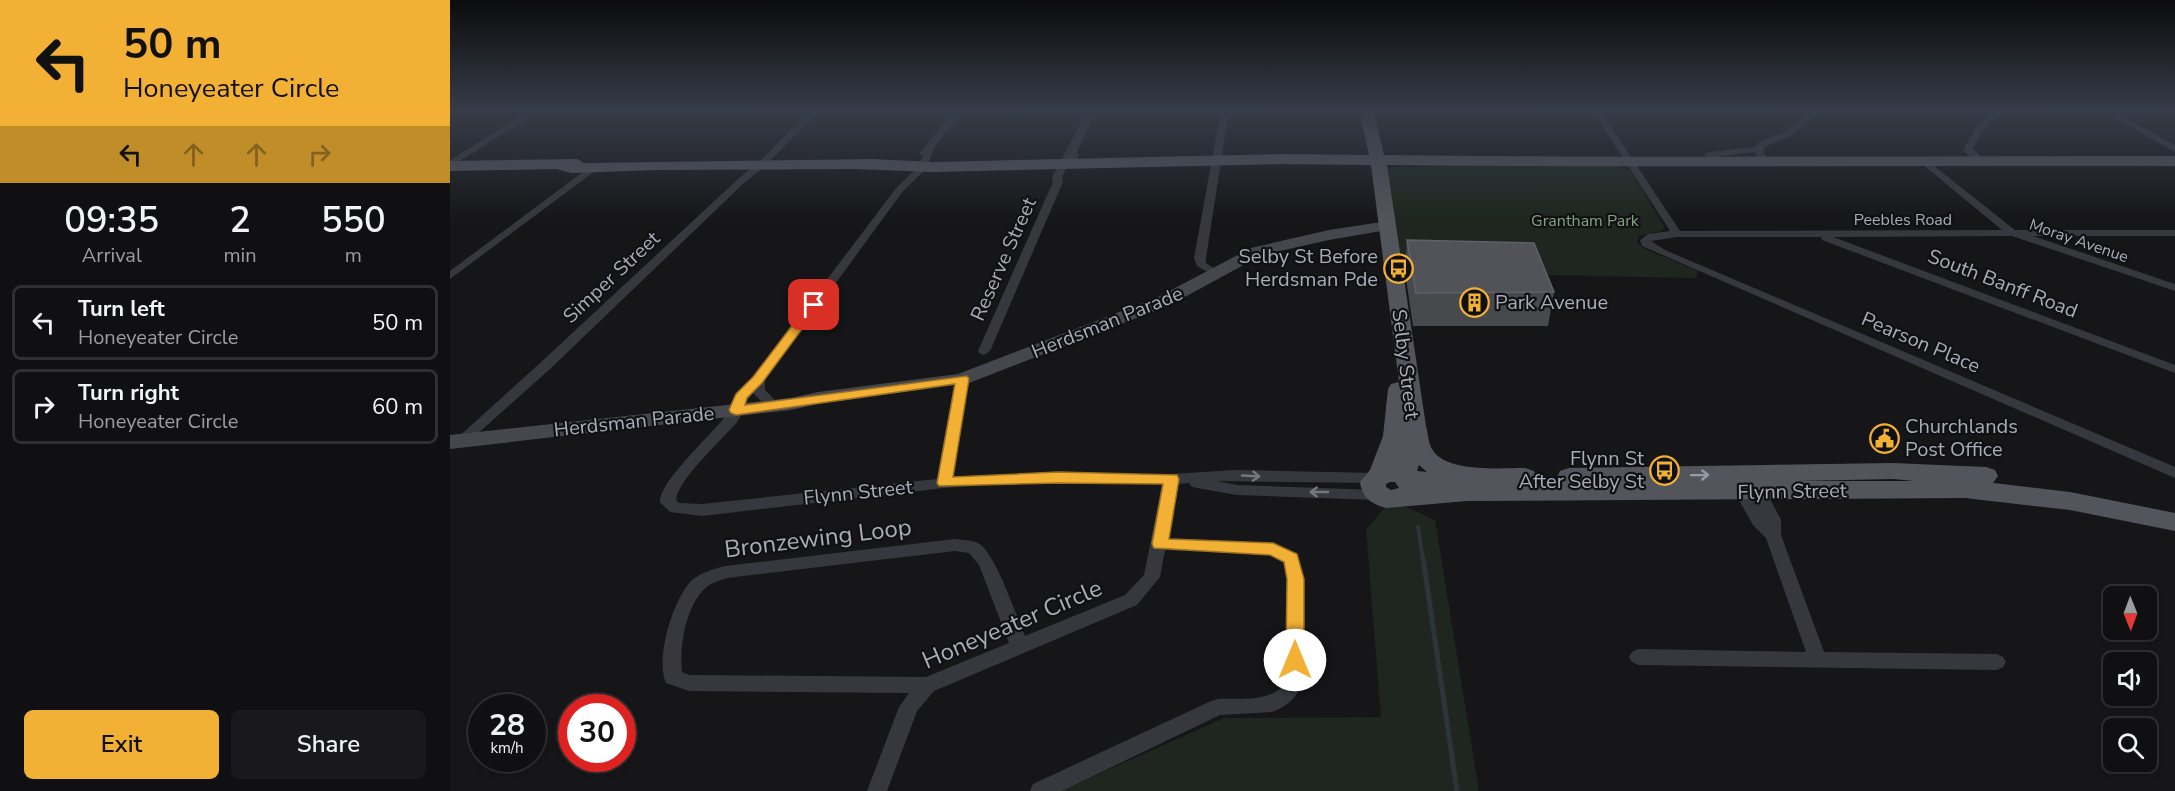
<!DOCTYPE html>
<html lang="en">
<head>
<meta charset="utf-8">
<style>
  :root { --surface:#101012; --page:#19191b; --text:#f1f3f6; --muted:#9c9d9f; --line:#303032; --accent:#f2b134 }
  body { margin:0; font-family:"Nunito Sans",sans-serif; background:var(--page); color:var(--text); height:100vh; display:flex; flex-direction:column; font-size:22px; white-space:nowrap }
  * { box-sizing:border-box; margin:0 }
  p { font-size:20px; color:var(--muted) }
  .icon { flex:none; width:33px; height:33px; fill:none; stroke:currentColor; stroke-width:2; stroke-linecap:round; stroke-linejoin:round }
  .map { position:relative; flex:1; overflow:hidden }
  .panel { display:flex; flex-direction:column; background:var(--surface); width:450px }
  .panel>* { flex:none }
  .guide { background:#f2b134; color:#111; overflow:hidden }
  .needle { width:39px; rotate:179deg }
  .fabs { position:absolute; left:1653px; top:586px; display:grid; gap:12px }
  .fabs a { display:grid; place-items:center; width:54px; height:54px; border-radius:9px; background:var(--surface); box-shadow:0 3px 9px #0003,0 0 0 2px var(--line); font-size:30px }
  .speed { position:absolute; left:18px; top:694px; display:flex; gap:12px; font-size:30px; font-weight:700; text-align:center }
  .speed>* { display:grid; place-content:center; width:78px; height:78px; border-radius:50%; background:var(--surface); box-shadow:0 3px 9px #0003,0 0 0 2px var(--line); line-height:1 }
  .speed small { font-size:15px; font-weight:400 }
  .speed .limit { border:9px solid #d22; background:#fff; color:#111 }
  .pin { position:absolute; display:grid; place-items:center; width:51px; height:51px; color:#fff; margin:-26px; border-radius:12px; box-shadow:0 3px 9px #0006 }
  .me { position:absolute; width:66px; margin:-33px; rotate:0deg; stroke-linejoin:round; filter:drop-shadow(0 0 4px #0008) }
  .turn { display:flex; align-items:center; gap:21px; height:126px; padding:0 24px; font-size:27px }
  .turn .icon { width:78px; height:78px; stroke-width:2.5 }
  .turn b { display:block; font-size:42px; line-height:51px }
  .lanes { display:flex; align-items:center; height:57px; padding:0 24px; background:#0003; justify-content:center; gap:30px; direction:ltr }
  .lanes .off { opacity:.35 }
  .eta { display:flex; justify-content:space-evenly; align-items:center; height:102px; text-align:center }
  .eta b { font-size:36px; font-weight:600; line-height:42px }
  .button { display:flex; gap:12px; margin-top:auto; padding:12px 24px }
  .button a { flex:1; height:69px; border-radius:9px; background:var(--accent); color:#111; font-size:24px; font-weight:600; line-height:69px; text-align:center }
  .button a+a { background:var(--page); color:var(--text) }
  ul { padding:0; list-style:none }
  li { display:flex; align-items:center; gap:18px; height:75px; margin:0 12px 9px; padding:0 12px; border:3px solid var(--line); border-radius:9px }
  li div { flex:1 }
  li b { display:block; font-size:22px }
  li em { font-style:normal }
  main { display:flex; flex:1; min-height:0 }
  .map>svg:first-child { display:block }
  .green { fill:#1e261f }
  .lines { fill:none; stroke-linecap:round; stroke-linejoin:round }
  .stream-far1 { stroke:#2c353c; stroke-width:4 }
  .stream { stroke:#2c353c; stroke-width:5 }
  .minor { fill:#37383d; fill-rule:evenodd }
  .secondary { fill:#45474d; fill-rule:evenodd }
  .primary { fill:#53555c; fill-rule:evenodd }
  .wall { fill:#47494d }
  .building { fill:#525359; stroke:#5f6168; stroke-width:1.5 }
  .oneway { stroke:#979ba6 }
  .oneway2 { stroke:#757881 }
  .route { fill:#f2b134; stroke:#9d7322; stroke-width:1.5 }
  .labels { text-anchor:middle; stroke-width:4.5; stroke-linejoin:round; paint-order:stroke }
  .far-street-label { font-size:16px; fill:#a8adb8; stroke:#111113 }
  .far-park-label { font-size:16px; fill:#7fa381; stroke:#111113 }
  .poi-label { font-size:20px; fill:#a8adb8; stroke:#111113; text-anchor:end }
  .street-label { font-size:20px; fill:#a8adb8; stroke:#111113 }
  .near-street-label { font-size:24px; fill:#a8adb8; stroke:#111113 }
</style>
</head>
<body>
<main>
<section class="panel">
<div class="guide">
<div class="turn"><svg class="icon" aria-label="left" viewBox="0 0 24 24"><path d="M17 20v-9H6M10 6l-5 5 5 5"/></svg><div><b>50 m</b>Honeyeater Circle</div></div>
<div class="lanes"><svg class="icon" aria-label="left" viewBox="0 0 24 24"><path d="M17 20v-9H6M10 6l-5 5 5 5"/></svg><svg class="icon off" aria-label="ahead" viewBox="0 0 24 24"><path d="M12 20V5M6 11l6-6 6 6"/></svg><svg class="icon off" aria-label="ahead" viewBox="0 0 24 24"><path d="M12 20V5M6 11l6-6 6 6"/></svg><svg class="icon off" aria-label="right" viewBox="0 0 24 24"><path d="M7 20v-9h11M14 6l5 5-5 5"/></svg></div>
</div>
<div class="eta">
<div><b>09:35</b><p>Arrival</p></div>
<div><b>2</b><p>min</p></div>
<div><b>550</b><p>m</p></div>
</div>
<ul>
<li><svg class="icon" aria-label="left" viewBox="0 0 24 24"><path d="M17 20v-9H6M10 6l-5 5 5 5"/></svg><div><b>Turn left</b><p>Honeyeater Circle</p></div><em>50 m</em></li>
<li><svg class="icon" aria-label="right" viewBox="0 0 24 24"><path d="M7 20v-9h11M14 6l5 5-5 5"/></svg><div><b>Turn right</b><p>Honeyeater Circle</p></div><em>60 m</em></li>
</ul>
<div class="button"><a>Exit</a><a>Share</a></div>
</section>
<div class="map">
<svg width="1725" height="791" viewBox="0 0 1725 791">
  <rect width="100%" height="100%" fill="#161618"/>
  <g class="green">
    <path d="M 1164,165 L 1180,170 L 1215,228 L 1211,231 L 1189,236 L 1187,242 L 1193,248 L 1248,271 L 1246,278 L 948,272 L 938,170 L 941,167 Z"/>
    <path d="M 941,500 L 985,520 L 1029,791 L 610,791 L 774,718 L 931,717 L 916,530 Z"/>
  </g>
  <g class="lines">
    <path class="stream-far1" d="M 968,527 L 973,560"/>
    <path class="stream" d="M 973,558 L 1007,791"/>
    <g class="minor">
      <path d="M 81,110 L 91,110 L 0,167 L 0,160 Z"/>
      <path d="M 222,110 L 231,110 L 223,116 L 219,113 Z"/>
      <path d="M 361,110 L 370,110 L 314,167 L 294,183 L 99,370 L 17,443 L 7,443 L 5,440 L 89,364 L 288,179 L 308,163 Z"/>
      <path d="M 505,110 L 513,110 L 484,148 L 476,169 L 453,191 L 315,380 L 315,390 L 325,400 L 323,403 L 313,403 L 303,393 C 294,401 294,413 287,422 C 273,439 228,479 226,500 L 229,503 L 252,504 L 487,479 L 505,379 L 512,375 L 519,379 L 502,477 L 551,474 L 721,474 L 785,470 L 926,473 L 931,474 L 933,478 L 931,482 L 926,483 L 767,481 L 787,485 L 927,490 L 932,491 L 935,495 L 932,499 L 927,500 L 787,495 L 747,488 L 742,487 L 739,483 L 728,484 L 718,538 L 823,543 L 847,554 L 854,579 L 854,680 C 848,696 839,706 822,712 L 770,715 L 612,791 L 580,791 L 583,784 L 761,701 L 768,699 C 788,698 827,703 836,680 L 838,579 L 834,562 L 821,555 L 715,550 L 710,577 L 687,605 L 484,691 L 467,711 L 437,791 L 417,791 L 449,707 L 459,693 L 239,691 L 216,683 C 205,658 223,600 241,581 C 250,573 263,569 275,566 L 505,539 C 512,540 522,540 528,543 C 546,553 566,616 575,636 L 675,595 L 694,575 L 712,484 L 551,484 L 494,488 L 252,516 L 220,512 L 210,502 C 210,481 260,436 274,418 C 279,413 280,404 284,397 C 288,390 297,383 303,377 L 447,187 L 469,166 L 473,156 L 469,154 ZM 505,551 L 519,553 L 529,565 L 559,643 L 476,677 L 239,675 L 232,672 C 229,646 236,602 259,585 C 264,582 271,580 277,578 Z"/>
      <path d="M 638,110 L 646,110 L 627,152 L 629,155 L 627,160 L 619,162 L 612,177 L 613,182 L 540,351 L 534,355 L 530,354 L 528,351 L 603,182 L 602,177 Z"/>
      <path d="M 771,110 L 779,110 L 756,258 L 756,263 L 772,274 L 766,277 L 747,266 L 744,258 Z"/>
      <path d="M 1142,110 L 1150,110 L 1230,231 L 1552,230 L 1471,163 L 1471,159 L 1474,158 L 1565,230 L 1725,230 L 1725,236 L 1583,236 L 1725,284 L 1725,291 L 1562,236 L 1383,237 L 1725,365 L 1725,373 L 1372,240 L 1371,237 L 1227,237 L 1201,241 L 1215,250 L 1725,467 L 1725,478 L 1192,246 L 1190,240 L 1198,234 L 1220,231 Z"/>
      <path d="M 1361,110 L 1370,110 L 1342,135 L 1315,147 L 1313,152 L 1321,163 L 1319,165 L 1313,165 L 1304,152 L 1258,158 L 1253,155 L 1258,152 L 1306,147 L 1308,143 L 1336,131 Z"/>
      <path d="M 1545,110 L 1555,110 C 1540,122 1530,130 1523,149 L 1536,161 L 1528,163 L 1513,150 L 1528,124 Z"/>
      <path d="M 1651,110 L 1661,110 L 1725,145 L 1725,152 Z"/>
      <path d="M 141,166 L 149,168 L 0,279 L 0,271 Z"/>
      <path d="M 1287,478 L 1292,479 L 1309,508 L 1297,484 L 1300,480 L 1310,480 L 1331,520 L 1331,535 L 1374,652 L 1547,654 L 1553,657 L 1556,662 L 1553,667 L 1547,670 L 1188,665 L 1182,662 L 1179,657 L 1182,652 L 1188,649 L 1356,652 L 1316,538 L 1303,525 L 1279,483 L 1282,479 Z"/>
    </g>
    <path class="secondary" d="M 938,221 L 943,223 L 946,226 L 943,229 L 879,240 L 812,255 L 720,305 L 519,383 L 368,404 L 341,410 L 0,449 L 0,435 L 341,398 L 368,392 L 508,374 L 708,297 L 801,248 L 879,230 Z"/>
    <path class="primary" d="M 909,110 L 923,110 L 934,155 C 1198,158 1461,156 1725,156 L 1725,166 C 1462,165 1199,168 937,165 L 976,426 C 978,433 978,442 982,449 C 995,473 1051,468 1075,468 L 1084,471 L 1087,477 L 1084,483 L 1110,483 L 1107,477 L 1110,471 L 1119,468 L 1443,463 L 1536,467 L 1545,470 L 1548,476 L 1543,483 L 1620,492 L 1725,513 L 1725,531 L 1620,510 L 1515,498 L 1017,501 L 936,508 C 922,504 912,498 910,482 L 920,470 L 933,436 L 938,389 L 941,384 L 949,382 L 921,165 L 832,164 L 483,172 L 405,169 L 207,170 L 122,173 L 106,169 L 0,171 L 0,161 L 127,159 L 134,163 L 423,159 L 483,162 L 832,154 L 919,155 ZM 969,465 L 977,472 L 967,471 ZM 1443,479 L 1464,481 L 1347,481 ZM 940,482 L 945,482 L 949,488 L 941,490 L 936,487 L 936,484 Z"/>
  </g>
  <path class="wall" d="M 957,240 L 1104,292 L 1098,326 L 963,326 L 955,272 Z"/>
  <path class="building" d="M 957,240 L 1084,243 L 1104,292 L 966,293 Z"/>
  <defs><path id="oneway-shaft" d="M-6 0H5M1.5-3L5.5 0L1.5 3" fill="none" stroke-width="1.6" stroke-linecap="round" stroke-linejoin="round" transform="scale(1.5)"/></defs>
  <use class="oneway" href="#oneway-shaft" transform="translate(1250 475) rotate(-1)"/>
  <g class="oneway2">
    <use href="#oneway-shaft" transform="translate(801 476) rotate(3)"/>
    <use href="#oneway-shaft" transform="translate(869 492) rotate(-180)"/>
  </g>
  <linearGradient id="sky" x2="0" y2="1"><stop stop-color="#0c0c0d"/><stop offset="0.5" stop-color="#363c48"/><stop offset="1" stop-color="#363c48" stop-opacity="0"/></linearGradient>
  <rect width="1725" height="221" fill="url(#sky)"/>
  <path class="route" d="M 364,301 L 370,305 L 312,383 L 297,398 L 295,405 L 517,376 L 519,379 L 503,477 L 608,472 L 727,475 L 729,479 L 719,539 L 823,543 L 847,554 L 854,579 L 854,660 L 852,665 L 845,668 L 839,665 L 836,660 L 837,579 L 834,562 L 820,555 L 704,548 L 702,544 L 713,484 L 608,483 L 489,486 L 487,483 L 505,384 L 286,415 L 281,413 L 279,410 L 286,394 L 303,377 L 360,302 Z"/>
  <defs>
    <symbol id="bus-ring" viewBox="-11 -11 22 22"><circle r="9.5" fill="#111113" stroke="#f2b134" stroke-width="1.5"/><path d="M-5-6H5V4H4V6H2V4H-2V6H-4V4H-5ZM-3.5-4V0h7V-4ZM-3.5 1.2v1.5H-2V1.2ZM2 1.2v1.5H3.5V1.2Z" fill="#f2b134"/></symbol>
    <symbol id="building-ring" viewBox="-11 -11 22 22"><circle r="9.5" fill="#111113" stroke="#f2b134" stroke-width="1.5"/><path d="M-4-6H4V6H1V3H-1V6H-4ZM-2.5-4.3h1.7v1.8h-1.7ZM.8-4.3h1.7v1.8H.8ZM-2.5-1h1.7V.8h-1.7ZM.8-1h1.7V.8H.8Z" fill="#f2b134"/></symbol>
    <symbol id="civic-ring" viewBox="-11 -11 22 22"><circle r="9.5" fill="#111113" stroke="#f2b134" stroke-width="1.5"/><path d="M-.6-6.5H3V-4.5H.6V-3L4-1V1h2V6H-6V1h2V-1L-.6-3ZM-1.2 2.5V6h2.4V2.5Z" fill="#f2b134"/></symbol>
  </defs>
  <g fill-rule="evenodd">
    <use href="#bus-ring" x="932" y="252" width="33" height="33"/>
    <use href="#building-ring" x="1008" y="286" width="33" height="33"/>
    <use href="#civic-ring" x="1418" y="422" width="33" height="33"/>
    <use href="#bus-ring" x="1198" y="454" width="33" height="33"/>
  </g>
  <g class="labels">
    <g class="far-street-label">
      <text x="1453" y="225">Peebles Road</text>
      <text transform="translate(1629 240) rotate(19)" y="6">Moray Avenue</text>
    </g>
    <g class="far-park-label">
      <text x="1135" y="226">Grantham Park</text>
    </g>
    <g class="poi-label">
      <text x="928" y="263">Selby St Before<tspan x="928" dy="23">Herdsman Pde</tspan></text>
      <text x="1045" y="309" text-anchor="start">Park Avenue</text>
      <text x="1455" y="433" text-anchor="start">Churchlands<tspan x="1455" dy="23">Post Office</tspan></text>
      <text x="1194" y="465">Flynn St<tspan x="1194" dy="23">After Selby St</tspan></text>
    </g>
    <g class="street-label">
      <text transform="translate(553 259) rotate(-66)" y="7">Reserve Street</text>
      <text transform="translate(161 277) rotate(-43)" y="7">Simper Street</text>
      <text transform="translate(1553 283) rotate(21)" y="7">South Banff Road</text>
      <text transform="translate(657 322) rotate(-22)" y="7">Herdsman Parade</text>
      <text transform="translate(1471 342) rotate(23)" y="7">Pearson Place</text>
      <text transform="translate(956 364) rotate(83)" y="7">Selby Street</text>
      <text transform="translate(184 421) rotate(-6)" y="7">Herdsman Parade</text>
      <text transform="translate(1342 491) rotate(-1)" y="7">Flynn Street</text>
      <text transform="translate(408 492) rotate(-6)" y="7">Flynn Street</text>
    </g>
    <g class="near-street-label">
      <text transform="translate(368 538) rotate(-7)" y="8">Bronzewing Loop</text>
      <text transform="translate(562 624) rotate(-23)" y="8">Honeyeater Circle</text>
    </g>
  </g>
</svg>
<div class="fabs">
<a><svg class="needle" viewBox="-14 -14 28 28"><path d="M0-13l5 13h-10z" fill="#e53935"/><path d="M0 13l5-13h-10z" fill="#9c9d9f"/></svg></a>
<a><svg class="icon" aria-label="sound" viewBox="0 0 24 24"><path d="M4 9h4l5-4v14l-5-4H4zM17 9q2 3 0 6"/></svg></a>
<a><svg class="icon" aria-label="search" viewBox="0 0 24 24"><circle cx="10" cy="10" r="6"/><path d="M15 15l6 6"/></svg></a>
</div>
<div class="speed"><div>28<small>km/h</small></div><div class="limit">30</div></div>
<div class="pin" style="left:364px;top:305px;background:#d93025"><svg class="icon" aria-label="arrive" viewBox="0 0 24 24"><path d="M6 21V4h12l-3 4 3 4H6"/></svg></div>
<svg class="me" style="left:845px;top:660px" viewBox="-20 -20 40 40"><circle r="19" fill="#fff"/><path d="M0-13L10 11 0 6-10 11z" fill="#f2b134"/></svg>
</div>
</main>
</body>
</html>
